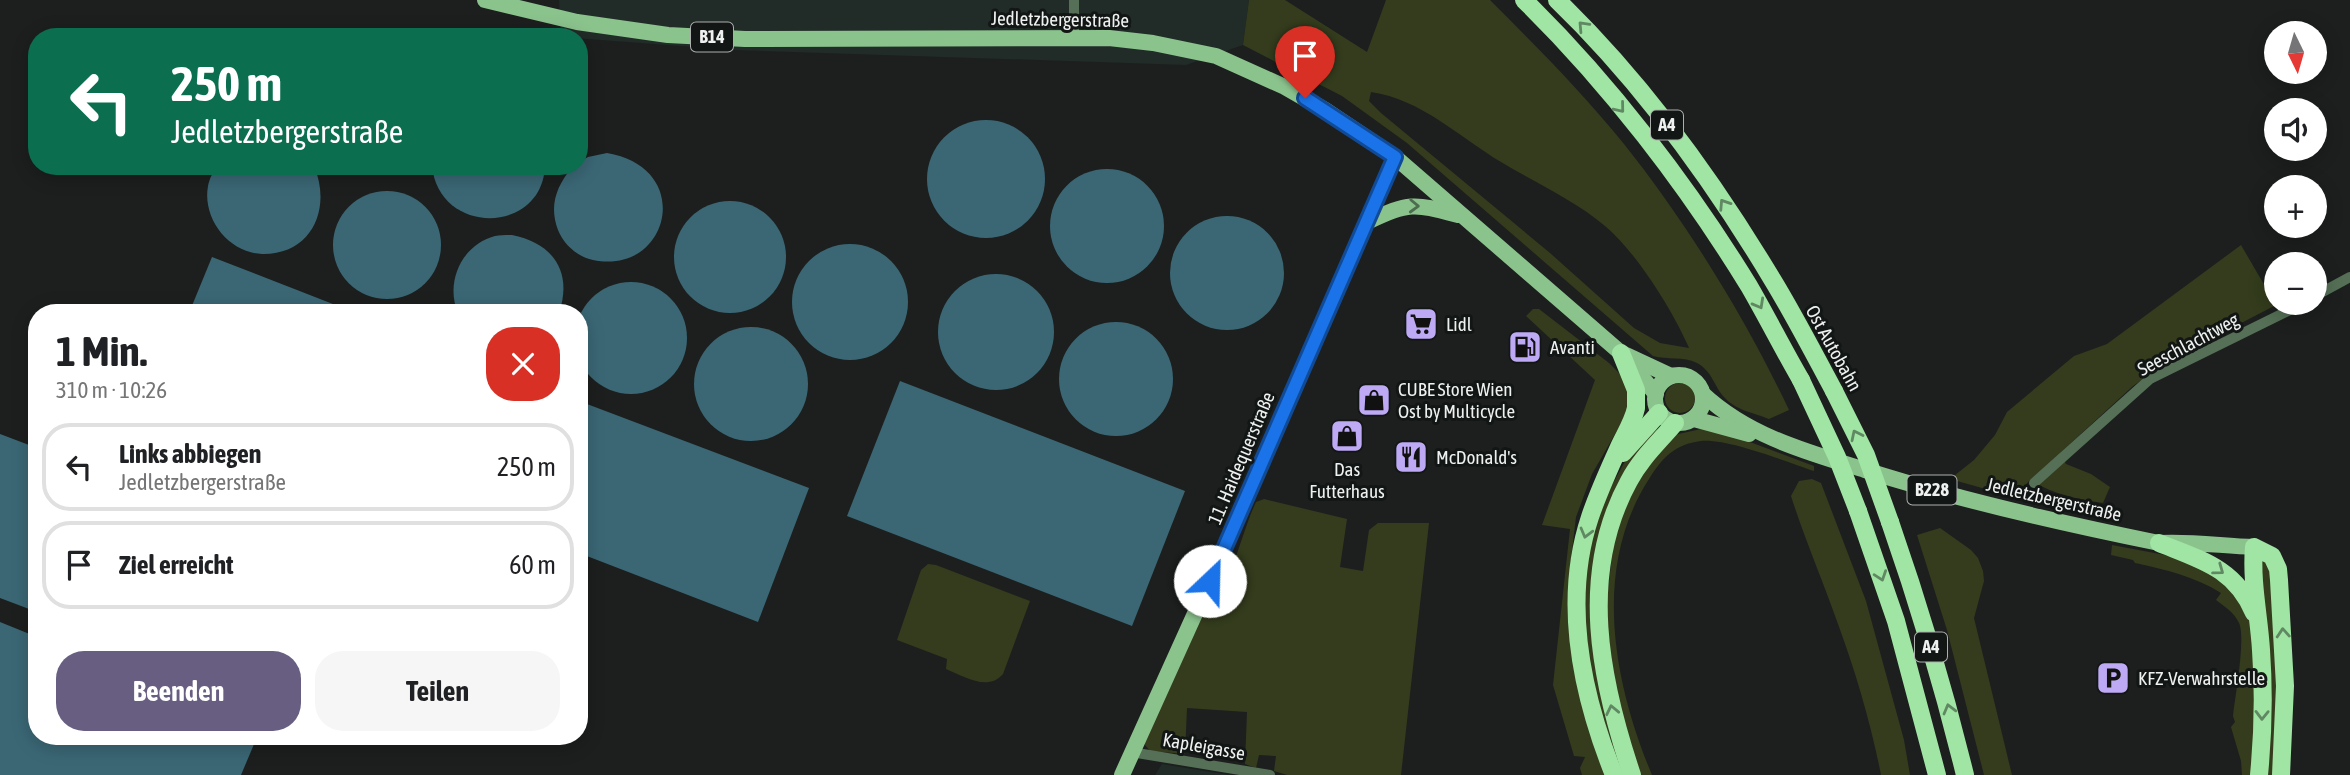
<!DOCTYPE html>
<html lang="de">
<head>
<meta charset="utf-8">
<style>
  :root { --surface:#fff; --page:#f6f6f6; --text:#202124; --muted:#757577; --line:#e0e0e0; --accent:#675e82 }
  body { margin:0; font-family:"Asap Condensed",sans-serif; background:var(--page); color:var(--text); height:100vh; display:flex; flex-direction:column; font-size:26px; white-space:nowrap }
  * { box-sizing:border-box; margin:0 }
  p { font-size:23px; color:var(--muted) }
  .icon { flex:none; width:38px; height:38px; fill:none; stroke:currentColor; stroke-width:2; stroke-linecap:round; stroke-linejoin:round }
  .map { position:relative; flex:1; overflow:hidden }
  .side { position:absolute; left:28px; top:304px; width:560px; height:441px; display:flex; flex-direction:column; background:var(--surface); border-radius:28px; box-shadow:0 4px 18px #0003 }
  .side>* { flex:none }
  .top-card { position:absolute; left:28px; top:28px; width:560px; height:147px; border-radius:28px; box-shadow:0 4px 18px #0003; background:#0b6e4f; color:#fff; overflow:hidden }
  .needle { width:46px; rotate:175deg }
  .tools { position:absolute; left:2264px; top:21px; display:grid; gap:14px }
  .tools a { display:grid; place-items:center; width:63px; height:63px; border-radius:50%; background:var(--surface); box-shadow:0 4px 18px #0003; font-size:35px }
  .pin { position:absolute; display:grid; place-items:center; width:60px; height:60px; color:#fff; margin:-72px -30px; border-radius:50% 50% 50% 0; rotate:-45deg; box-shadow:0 0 7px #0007 }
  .pin .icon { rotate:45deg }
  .me { position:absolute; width:77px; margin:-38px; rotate:24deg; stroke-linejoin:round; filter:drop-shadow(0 0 5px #0008) }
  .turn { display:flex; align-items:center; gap:24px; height:147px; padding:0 28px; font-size:32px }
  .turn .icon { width:91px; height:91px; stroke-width:2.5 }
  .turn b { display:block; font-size:49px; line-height:60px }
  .round { display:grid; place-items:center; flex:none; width:74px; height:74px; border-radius:28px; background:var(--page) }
  .summary { display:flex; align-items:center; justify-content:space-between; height:119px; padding:0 28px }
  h1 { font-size:42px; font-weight:700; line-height:52px }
  .button { display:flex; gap:14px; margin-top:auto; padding:14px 28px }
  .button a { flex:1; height:80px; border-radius:28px; background:var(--accent); color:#fff; font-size:28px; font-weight:700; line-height:80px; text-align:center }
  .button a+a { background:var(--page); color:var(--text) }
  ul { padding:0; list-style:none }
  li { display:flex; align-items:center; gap:21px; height:88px; margin:0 14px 10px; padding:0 14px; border:4px solid var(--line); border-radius:28px }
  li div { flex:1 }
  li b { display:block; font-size:26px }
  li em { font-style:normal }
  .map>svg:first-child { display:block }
  .built { fill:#212b28 }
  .green { fill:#343c1d; fill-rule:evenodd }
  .water { fill:#3b6775 }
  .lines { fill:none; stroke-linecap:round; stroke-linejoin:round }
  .street { stroke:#557056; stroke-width:10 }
  .primary { stroke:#8bc38d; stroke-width:16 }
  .highway { stroke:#a0e5a3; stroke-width:18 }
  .highway-bridge { stroke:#a0e5a3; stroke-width:18 }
  .oneway { stroke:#608863 }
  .oneway2 { stroke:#4e6c50 }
  .route-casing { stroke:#114b97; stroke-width:18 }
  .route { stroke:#1a73e8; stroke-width:12 }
  .labels { text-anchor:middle; stroke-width:6; stroke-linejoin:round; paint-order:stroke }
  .shield { fill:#121614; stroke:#acafae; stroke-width:2 }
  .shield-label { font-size:18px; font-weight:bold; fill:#eef1f0 }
  .street-label { font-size:19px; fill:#eef1f0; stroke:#121614 }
  .poi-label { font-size:19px; fill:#eef1f0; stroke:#121614; text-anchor:start }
</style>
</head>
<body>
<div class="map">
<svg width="2350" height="775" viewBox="0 0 2350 775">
  <rect width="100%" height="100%" fill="#1c1f1e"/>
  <g class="built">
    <path d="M 559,0 L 1249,0 L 1243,45 L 1186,65 L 734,50 L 561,37 Z"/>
    <path d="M 1162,764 L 1229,775 L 1155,775 Z"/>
  </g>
  <g class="green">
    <path d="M 1249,0 L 1285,0 L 1367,52 L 1386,0 L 1490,0 C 1536,46 1583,93 1624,144 C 1687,223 1746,319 1789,410 L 1769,419 C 1754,413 1735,410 1724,397 C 1714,386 1712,371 1697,363 C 1683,356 1668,360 1653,356 L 1407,143 L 1342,96 L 1243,45 ZM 1371,92 C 1421,99 1459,137 1501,162 C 1534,182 1576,201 1605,226 C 1637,253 1673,311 1689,348 L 1660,343 L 1634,328 L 1550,253 L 1381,113 L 1369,101 Z"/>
    <path d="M 2241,245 L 2276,305 L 2170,360 L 2133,386 L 2060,453 L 2066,464 L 2091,474 L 2110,487 L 2103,503 C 2077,499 2053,494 2030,480 L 2014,497 L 1950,479 L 1974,460 L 1995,435 L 2007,412 L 2074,356 L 2107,344 Z"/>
    <path d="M 1533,309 L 1539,309 L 1609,363 L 1626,380 L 1630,397 L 1626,415 L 1592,474 L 1576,517 L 1570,567 L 1569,607 L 1607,775 L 1582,775 L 1580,768 L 1585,757 L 1574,756 L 1553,685 L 1570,529 L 1542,525 L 1595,380 L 1526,316 Z"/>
    <circle cx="1680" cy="398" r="15"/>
    <path d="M 1654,427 L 1660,432 L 1612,502 L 1602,694 L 1626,775 L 1619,775 L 1587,666 L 1584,571 L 1600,507 L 1629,454 Z"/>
    <path d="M 1701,429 L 1715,429 L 1814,466 L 1814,471 C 1787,462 1727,438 1701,441 C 1675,444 1662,458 1649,479 C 1591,569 1614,684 1652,775 L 1639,775 L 1627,742 L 1604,624 L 1616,522 L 1639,471 L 1674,435 Z"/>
    <path d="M 1812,479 L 1821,483 L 1866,601 L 1904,740 L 1910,775 L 1881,775 C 1871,724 1856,673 1838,624 C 1823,581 1805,540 1791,496 L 1799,481 Z"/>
    <path d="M 1264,499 L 1347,519 L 1340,567 L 1363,571 L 1369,530 L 1378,523 L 1429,523 L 1401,775 L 1287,775 L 1274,771 L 1276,756 L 1259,755 L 1256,768 L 1245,764 L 1247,712 L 1187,708 L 1185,754 L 1150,751 L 1145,745 L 1144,739 L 1212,594 L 1225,572 L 1229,573 C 1240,550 1245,525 1256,502 Z"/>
    <path d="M 1940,528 L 1971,550 L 1978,558 L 1983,571 L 1984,581 L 1974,618 L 2012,775 L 1984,775 L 1947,630 L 1917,535 Z"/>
    <path d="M 2112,545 L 2181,558 L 2208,570 L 2231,587 L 2251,621 L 2255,648 L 2253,775 L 2242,775 L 2241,761 L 2231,727 L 2235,722 L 2233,716 C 2235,697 2246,637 2239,623 C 2234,612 2225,607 2216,600 L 2221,593 C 2194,576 2166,570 2135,563 L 2133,560 L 2111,555 Z"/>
    <path d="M 2265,560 L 2270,563 L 2278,678 L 2274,775 L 2263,775 L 2259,561 Z"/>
    <path d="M 928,564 L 936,565 L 1030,601 L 1003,674 C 988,692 963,676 946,669 L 947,659 L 897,640 L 921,570 Z"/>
  </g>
  <g class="water">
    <circle cx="986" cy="179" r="59"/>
    <path d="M 607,153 C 696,168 669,276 593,260 C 578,257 564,245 558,230 C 549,206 556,187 572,167 L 579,166 L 579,162 L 588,157 Z"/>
    <path d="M 216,166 L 314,166 C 332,208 312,255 262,254 C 229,253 202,219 208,186 C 209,180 213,172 216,166 Z"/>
    <path d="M 432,166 L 545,166 C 542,235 439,236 432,166 Z"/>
    <circle cx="1107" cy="226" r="57"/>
    <circle cx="387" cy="245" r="54"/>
    <circle cx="730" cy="257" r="56"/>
    <circle cx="1227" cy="273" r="57"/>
    <path d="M 512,235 C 553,243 573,272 559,313 L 458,313 C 445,283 461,245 495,236 C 500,235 506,235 512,235 Z"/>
    <circle cx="850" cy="302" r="58"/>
    <path d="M 212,257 L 356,313 L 189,313 Z"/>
    <circle cx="996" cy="332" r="58"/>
    <circle cx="631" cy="338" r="56"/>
    <circle cx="1116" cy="379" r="57"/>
    <circle cx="751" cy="384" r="57"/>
    <path d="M 900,381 L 1185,491 L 1132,626 L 847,516 Z"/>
    <path d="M 579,401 L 809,488 L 758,622 L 579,553 Z"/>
    <path d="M 0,434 L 37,448 L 37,612 L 0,598 Z"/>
    <path d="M 0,622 L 37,637 L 37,737 L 257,737 L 241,775 L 0,775 Z"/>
  </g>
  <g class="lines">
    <g class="street">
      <path d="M 1074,39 L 1074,0"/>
      <path d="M 2315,296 L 2350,277"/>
      <path d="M 2034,483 L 2150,379 L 2304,303"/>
      <path d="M 1131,752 L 1270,775"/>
    </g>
    <g class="primary">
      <path d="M 485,0 L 577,22 L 668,35 L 745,39 L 1109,38 L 1153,43 L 1216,56 L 1285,87 L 1325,110 L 1395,157 L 1621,353 L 1656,394"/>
      <path d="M 1367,222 C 1410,202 1413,203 1458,215"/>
      <path d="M 1626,355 L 1671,376"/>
      <circle cx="1679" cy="399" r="24"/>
      <path d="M 1703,394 C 1748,436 1807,452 1865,470 C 1962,501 2060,523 2159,543 C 2189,541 2223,546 2254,547"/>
      <path d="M 1694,419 L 1749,434"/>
      <path d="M 1122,775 L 1221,556 L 1395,157"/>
    </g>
    <g class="highway">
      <path d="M 1524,0 C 1609,83 1687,185 1749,286 C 1767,317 1783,349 1801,380"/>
      <path d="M 1557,0 C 1641,81 1712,179 1772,279 C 1794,315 1814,354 1834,391"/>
      <path d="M 1623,453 L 1659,413"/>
      <path d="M 1858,511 L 1896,621 L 1937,775"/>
      <path d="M 1890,522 C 1919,605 1944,689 1965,775"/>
      <path d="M 2159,543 C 2201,560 2235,568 2254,613"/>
      <path d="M 1614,775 C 1582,695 1562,601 1590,517 C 1598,493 1609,469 1619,447 C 1625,434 1633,422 1636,408 L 1636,390 L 1621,353"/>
      <path d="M 1632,775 C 1600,680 1578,574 1629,481 C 1641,458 1659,442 1675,423"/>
      <path d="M 2259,775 C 2263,734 2264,692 2261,650 C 2259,616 2251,582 2254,547 L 2272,556 L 2278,569 L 2279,580 L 2285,686 L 2281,775"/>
    </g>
    <g class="highway-bridge">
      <path d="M 1801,380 L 1837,457 L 1858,511"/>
      <path d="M 1834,391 L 1866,455 L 1890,522"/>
    </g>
  </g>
  <defs><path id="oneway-chevron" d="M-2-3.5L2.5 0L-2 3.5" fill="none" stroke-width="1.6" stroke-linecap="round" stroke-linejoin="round" transform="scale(1.75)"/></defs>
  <g class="oneway">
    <use href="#oneway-chevron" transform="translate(1583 26) rotate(-133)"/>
    <use href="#oneway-chevron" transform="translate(1620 108) rotate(51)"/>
    <use href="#oneway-chevron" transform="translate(1724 204) rotate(-123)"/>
    <use href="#oneway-chevron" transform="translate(1759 304) rotate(61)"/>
    <use href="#oneway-chevron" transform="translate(1856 435) rotate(-116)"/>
    <use href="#oneway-chevron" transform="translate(1586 533) rotate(105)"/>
    <use href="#oneway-chevron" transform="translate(2219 570) rotate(36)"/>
    <use href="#oneway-chevron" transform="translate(1881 576) rotate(71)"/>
    <use href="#oneway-chevron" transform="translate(2283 633) rotate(-94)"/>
    <use href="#oneway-chevron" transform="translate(1949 709) rotate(-105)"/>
    <use href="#oneway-chevron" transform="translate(1612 710) rotate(-102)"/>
    <use href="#oneway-chevron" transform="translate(2262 715) rotate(91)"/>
  </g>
  <use class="oneway2" href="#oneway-chevron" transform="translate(1414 206) rotate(2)"/>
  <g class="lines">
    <defs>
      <path id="route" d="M 1210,581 L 1395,157 L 1305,98"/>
    </defs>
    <use href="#route" class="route-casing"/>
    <use href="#route" class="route"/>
  </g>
  <defs>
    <symbol id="supermarket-square" viewBox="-11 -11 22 22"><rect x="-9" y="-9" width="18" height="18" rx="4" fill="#bea9f4" stroke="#121614"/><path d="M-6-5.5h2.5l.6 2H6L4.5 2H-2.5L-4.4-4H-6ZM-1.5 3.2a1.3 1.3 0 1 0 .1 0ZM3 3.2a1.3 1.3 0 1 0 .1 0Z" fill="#111"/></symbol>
    <symbol id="fuel-square" viewBox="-11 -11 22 22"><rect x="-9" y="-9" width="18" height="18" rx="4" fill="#bea9f4" stroke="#121614"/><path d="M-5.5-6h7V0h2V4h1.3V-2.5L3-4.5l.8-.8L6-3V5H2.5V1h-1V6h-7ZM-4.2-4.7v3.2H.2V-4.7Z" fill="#111"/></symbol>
    <symbol id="shop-square" viewBox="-11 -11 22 22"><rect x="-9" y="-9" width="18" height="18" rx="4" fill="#bea9f4" stroke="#121614"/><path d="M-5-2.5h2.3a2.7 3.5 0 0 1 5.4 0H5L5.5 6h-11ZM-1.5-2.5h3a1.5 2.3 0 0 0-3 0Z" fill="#111"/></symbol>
    <symbol id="restaurant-square" viewBox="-11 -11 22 22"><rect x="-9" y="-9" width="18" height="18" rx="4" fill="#bea9f4" stroke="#121614"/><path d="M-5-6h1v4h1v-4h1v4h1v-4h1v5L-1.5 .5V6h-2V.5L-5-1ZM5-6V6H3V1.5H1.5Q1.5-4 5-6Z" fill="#111"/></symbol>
    <symbol id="parking-square" viewBox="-11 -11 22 22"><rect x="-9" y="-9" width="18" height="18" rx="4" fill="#bea9f4" stroke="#121614"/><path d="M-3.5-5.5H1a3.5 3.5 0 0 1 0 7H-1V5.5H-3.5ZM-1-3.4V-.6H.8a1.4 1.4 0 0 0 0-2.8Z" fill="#111"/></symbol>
  </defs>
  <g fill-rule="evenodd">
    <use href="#supermarket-square" x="1402" y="305" width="38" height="38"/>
    <use href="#fuel-square" x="1506" y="328" width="38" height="38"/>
    <use href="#shop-square" x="1355" y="381" width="38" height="38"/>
    <use href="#shop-square" x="1328" y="417" width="38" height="38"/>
    <use href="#restaurant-square" x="1392" y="438" width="38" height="38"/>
    <use href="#parking-square" x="2094" y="659" width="38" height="38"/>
  </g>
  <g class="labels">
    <g class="shield">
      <rect x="691" y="22.5" width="42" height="29" rx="5"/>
      <rect x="1651" y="110.5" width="32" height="29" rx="5"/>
      <rect x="1907.5" y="475.5" width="49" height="29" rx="5"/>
      <rect x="1915" y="632.5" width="32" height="29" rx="5"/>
    </g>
    <g class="shield-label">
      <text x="712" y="43">B14</text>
      <text x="1667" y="131">A4</text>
      <text x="1932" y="496">B228</text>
      <text x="1931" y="653">A4</text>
    </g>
    <g class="street-label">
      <text transform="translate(1060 19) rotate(1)" y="7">Jedletzbergerstraße</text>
      <text transform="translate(2188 344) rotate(-28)" y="7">Seeschlachtweg</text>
      <text transform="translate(1834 348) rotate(61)" y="7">Ost Autobahn</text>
      <text transform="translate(1241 458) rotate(-67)" y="7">11. Haidequerstraße</text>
      <text transform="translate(2054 499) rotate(13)" y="7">Jedletzbergerstraße</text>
      <text transform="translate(1204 746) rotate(10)" y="7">Kapleigasse</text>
    </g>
    <g class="poi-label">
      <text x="1446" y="331">Lidl</text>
      <text x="1550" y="354">Avanti</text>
      <text x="1398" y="396">CUBE Store Wien<tspan x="1398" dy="22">Ost by Multicycle</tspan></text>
      <text x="1436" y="464">McDonald's</text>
      <text x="1347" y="476" text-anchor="middle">Das<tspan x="1347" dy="22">Futterhaus</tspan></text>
      <text x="2138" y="685">KFZ-Verwahrstelle</text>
    </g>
  </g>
</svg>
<div class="tools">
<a><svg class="needle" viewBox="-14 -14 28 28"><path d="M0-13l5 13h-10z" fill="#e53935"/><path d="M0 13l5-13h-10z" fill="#757577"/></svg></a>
<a><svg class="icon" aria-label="sound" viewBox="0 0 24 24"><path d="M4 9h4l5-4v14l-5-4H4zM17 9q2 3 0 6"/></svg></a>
<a>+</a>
<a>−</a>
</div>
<div class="pin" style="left:1305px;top:98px;background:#d93025"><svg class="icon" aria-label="arrive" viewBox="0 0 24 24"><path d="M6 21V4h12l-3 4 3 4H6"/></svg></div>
<svg class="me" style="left:1210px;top:581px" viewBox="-20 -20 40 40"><circle r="19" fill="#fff"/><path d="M0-13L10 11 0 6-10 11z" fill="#1a73e8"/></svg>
<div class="top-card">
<div class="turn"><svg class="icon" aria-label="left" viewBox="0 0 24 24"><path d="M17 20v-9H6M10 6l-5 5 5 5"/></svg><div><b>250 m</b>Jedletzbergerstraße</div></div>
</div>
<section class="side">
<div class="summary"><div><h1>1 Min.</h1><p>310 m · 10:26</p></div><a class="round" style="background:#d93025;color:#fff"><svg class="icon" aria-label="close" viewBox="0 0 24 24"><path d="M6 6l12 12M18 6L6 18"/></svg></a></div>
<ul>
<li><svg class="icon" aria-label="left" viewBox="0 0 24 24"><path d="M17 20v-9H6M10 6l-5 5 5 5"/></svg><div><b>Links abbiegen</b><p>Jedletzbergerstraße</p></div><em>250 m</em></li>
<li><svg class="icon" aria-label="arrive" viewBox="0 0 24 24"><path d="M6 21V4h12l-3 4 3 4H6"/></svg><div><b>Ziel erreicht</b></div><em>60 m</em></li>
</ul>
<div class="button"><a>Beenden</a><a>Teilen</a></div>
</section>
</div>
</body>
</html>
